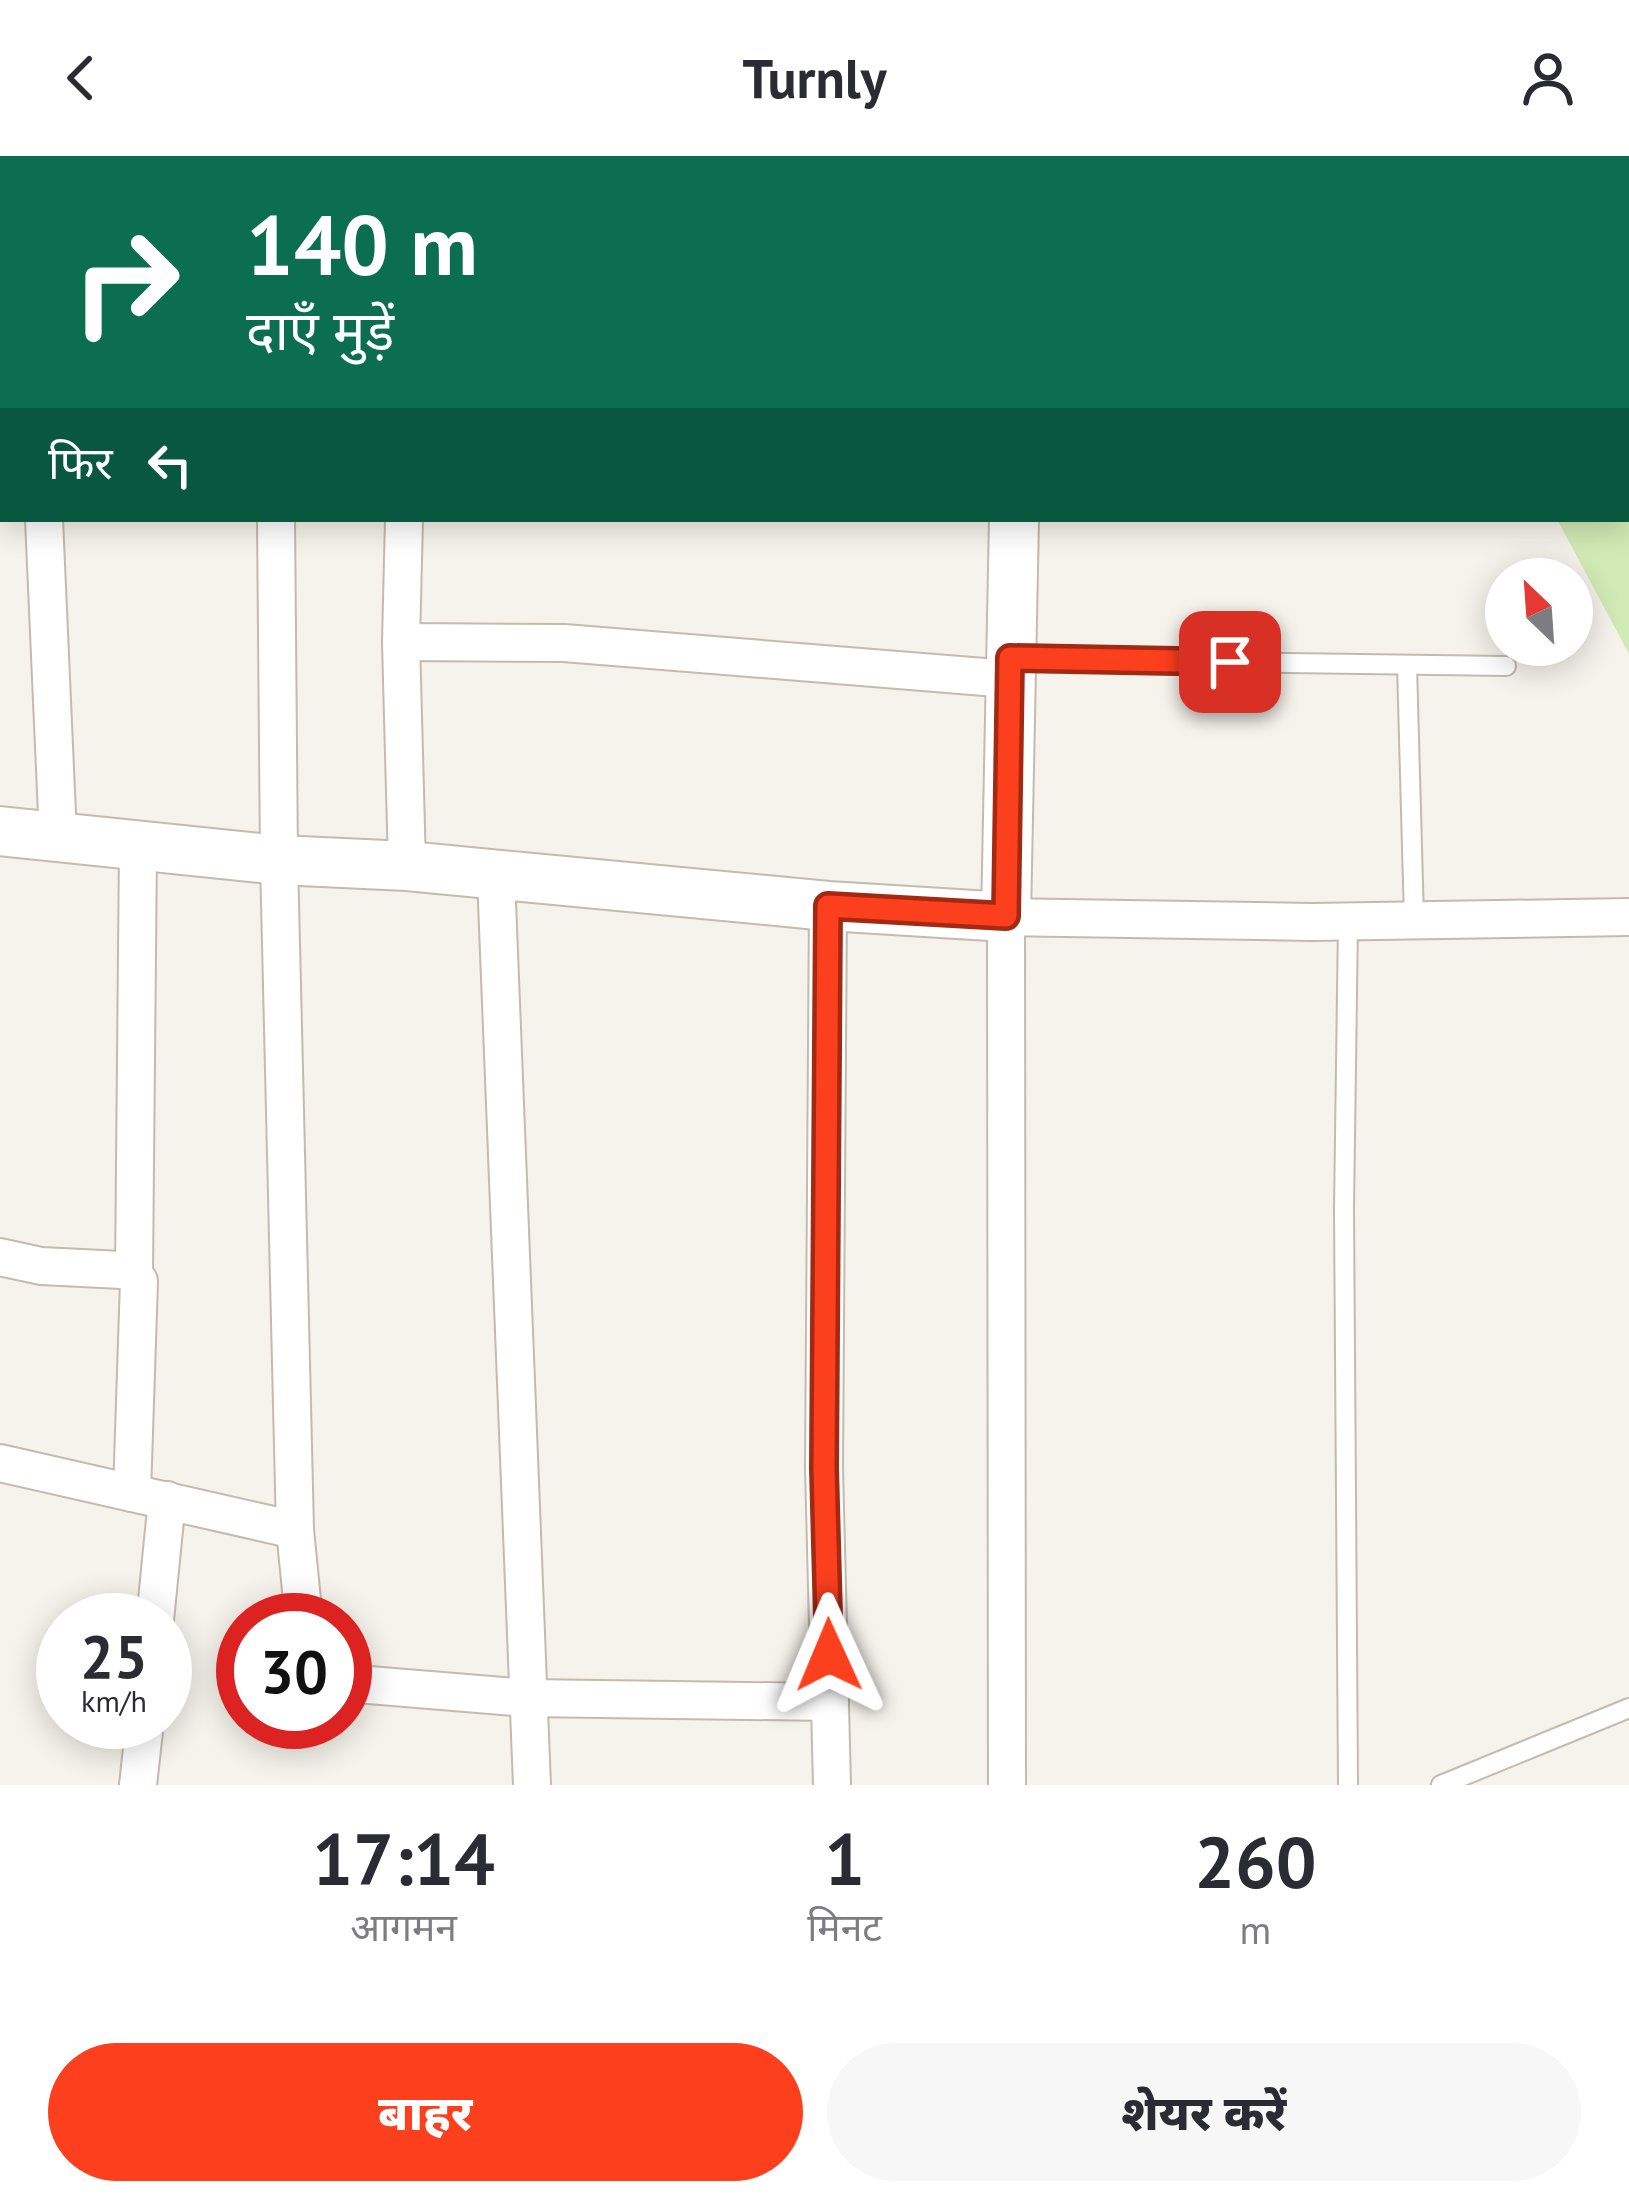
<!DOCTYPE html>
<html lang="hi">
<head>
<meta charset="utf-8">
<style>
  :root { --surface:#fff; --page:#f7f7f7; --text:#2b2b33; --muted:#7c7c81; --accent:#fc3f1d }
  body { margin:0; font-family:"PT Sans","Noto Sans Devanagari",sans-serif; background:var(--page); color:var(--text); height:100vh; display:flex; flex-direction:column; font-size:45px; white-space:nowrap }
  * { box-sizing:border-box; margin:0 }
  p { font-size:39px; color:var(--muted) }
  .icon { flex:none; width:66px; height:66px; fill:none; stroke:currentColor; stroke-width:2; stroke-linecap:round; stroke-linejoin:round }
  .map { position:relative; height:1629px; overflow:hidden }
  .side { display:flex; flex-direction:column; background:var(--surface); flex:1 }
  .side>* { flex:none }
  .top-card { position:absolute; left:0px; top:0px; width:1629px; height:366px; box-shadow:0 6px 30px #0003; background:#0b6e4f; color:#fff; overflow:hidden }
  .needle { width:78px; rotate:335deg }
  .controls { position:absolute; left:1485px; top:402px; display:grid; gap:24px }
  .controls a { display:grid; place-items:center; width:108px; height:108px; border-radius:50%; background:var(--surface); box-shadow:0 6px 30px #0003; font-size:60px }
  .speed { position:absolute; left:36px; top:1437px; display:flex; gap:24px; font-size:60px; font-weight:700; text-align:center }
  .speed>* { display:grid; place-content:center; width:156px; height:156px; border-radius:50%; background:var(--surface); box-shadow:0 6px 30px #0003; line-height:1 }
  .speed small { font-size:30px; font-weight:400 }
  .speed .limit { border:18px solid #d22; background:#fff; color:#111 }
  .pin { position:absolute; display:grid; place-items:center; width:102px; height:102px; color:#fff; margin:-51px; border-radius:24px; box-shadow:0 6px 18px #0006 }
  .me { position:absolute; width:132px; margin:-66px; rotate:359deg; stroke-linejoin:round; filter:drop-shadow(0 0 9px #0008) }
  .turn { display:flex; align-items:center; gap:42px; height:252px; padding:0 48px; font-size:54px }
  .turn .icon { width:156px; height:156px; stroke-width:2.5 }
  .turn b { display:block; font-size:84px; line-height:102px }
  .then { display:flex; align-items:center; height:114px; padding:0 48px; background:#0003; gap:24px; font-size:45px }
  .eta { display:flex; justify-content:space-evenly; align-items:center; height:204px; text-align:center }
  .eta b { font-size:72px; font-weight:800; line-height:84px }
  .cta { display:flex; gap:24px; margin-top:auto; padding:24px 48px }
  .cta a { flex:1; height:138px; border-radius:72px; background:var(--accent); color:#fff; font-size:48px; font-weight:800; line-height:138px; text-align:center }
  .cta a+a { background:var(--page); color:var(--text) }
  header { display:flex; justify-content:space-between; align-items:center; height:156px; padding:0 48px; background:var(--surface); font-size:54px; font-weight:800 }
  .map>svg:first-child { display:block }
  .green { fill:#d2eab5 }
  .lines { fill:none; stroke-linecap:round; stroke-linejoin:round }
  .service-casing { stroke:#c2bbae; stroke-width:22 }
  .minor-casing { stroke:#c2bbae; stroke-width:40 }
  .tertiary-casing { stroke:#c2bbae; stroke-width:52 }
  .service { stroke:#fff; stroke-width:18 }
  .minor { stroke:#fff; stroke-width:36 }
  .tertiary { stroke:#fff; stroke-width:48 }
  .route-casing { stroke:#a42913; stroke-width:30 }
  .route { stroke:#fc3f1d; stroke-width:21 }
</style>
</head>
<body>
<header><svg class="icon" aria-label="back" viewBox="0 0 24 24"><path d="M15 5l-7 7 7 7"/></svg>Turnly<svg class="icon" aria-label="person" viewBox="0 0 24 24"><circle cx="12" cy="8" r="4"/><path d="M4 21q1-7 8-7t8 7"/></svg></header>
<div class="map">
<svg width="1629" height="1629" viewBox="0 0 1629 1629">
  <rect width="100%" height="100%" fill="#f6f3ec"/>
  <path class="green" d="M 1584,0 L 1629,0 L 1629,498 L 1557,363 L 1626,363 L 1626,3 L 1580,3 Z"/>
  <g class="lines">
    <defs>
      <g id="service">
        <path d="M 1015,503 L 1506,510"/>
        <path d="M 1407,509 L 1414,764"/>
        <path d="M 1348,1629 L 1344,1053 L 1348,766"/>
        <path d="M 1441,1629 L 1629,1552"/>
      </g>
      <g id="minor">
        <path d="M 21,0 L 22,3"/>
        <path d="M 416,0 L 416,3"/>
        <path d="M 576,0 L 576,3"/>
        <path d="M 791,3 L 797,0"/>
        <path d="M 0,136 L 3,136"/>
        <path d="M 44,363 L 58,681"/>
        <path d="M 276,363 L 279,704 L 295,1374 L 304,1464"/>
        <path d="M 404,363 L 401,486 L 407,710"/>
        <path d="M 401,486 L 564,487 L 1009,523"/>
        <path d="M 496,721 L 532,1629"/>
        <path d="M 828,750 L 824,1312 L 832,1629"/>
        <path d="M 0,1101 L 41,1110 L 122,1114 L 134,1117 L 139,1125 L 132,1337"/>
        <path d="M 134,1117 L 138,690"/>
        <path d="M 0,1307 L 295,1374"/>
        <path d="M 155,1464 L 167,1344"/>
        <path d="M 345,1527 L 527,1542 L 830,1546"/>
        <path d="M 138,1629 L 145,1566"/>
        <path d="M 1007,1629 L 1006,761 L 1312,766 L 1629,761"/>
      </g>
      <g id="tertiary">
        <path d="M 1454,3 L 1458,0"/>
        <path d="M 0,675 L 279,704 L 407,710 L 828,750 L 1006,761 L 1014,363"/>
      </g>
    </defs>
    <use href="#service" class="service-casing"/>
    <use href="#minor" class="minor-casing"/>
    <use href="#tertiary" class="tertiary-casing"/>
    <use href="#service" class="service"/>
    <use href="#minor" class="minor"/>
    <use href="#tertiary" class="tertiary"/>
  </g>
  <g class="lines">
    <defs>
      <path id="route" d="M 829,1499 L 824,1312 L 828,750 L 1006,760 L 1010,502 L 1230,506"/>
    </defs>
    <use href="#route" class="route-casing"/>
    <use href="#route" class="route"/>
  </g>
</svg>
<div class="controls">
<a><svg class="needle" viewBox="-14 -14 28 28"><path d="M0-13l5 13h-10z" fill="#e53935"/><path d="M0 13l5-13h-10z" fill="#7c7c81"/></svg></a>
</div>
<div class="speed"><div>25<small>km/h</small></div><div class="limit">30</div></div>
<div class="pin" style="left:1230px;top:506px;background:#d93025"><svg class="icon" aria-label="arrive" viewBox="0 0 24 24"><path d="M6 21V4h12l-3 4 3 4H6"/></svg></div>
<svg class="me" style="left:829px;top:1499px" viewBox="-20 -20 40 40"><path d="M0-17L14 15 0 8-14 15z" fill="#fc3f1d" stroke="#fff" stroke-width="4"/></svg>
<div class="top-card">
<div class="turn"><svg class="icon" aria-label="right" viewBox="0 0 24 24"><path d="M7 20v-9h11M14 6l5 5-5 5"/></svg><div><b>140 m</b>दाएँ मुड़ें</div></div>
<div class="then">फिर<svg class="icon" aria-label="left" viewBox="0 0 24 24"><path d="M17 20v-9H6M10 6l-5 5 5 5"/></svg></div>
</div>
</div>
<section class="side">
<div class="eta">
<div><b>17:14</b><p>आगमन</p></div>
<div><b>1</b><p>मिनट</p></div>
<div><b>260</b><p>m</p></div>
</div>
<div class="cta"><a>बाहर</a><a>शेयर करें</a></div>
</section>
</body>
</html>
